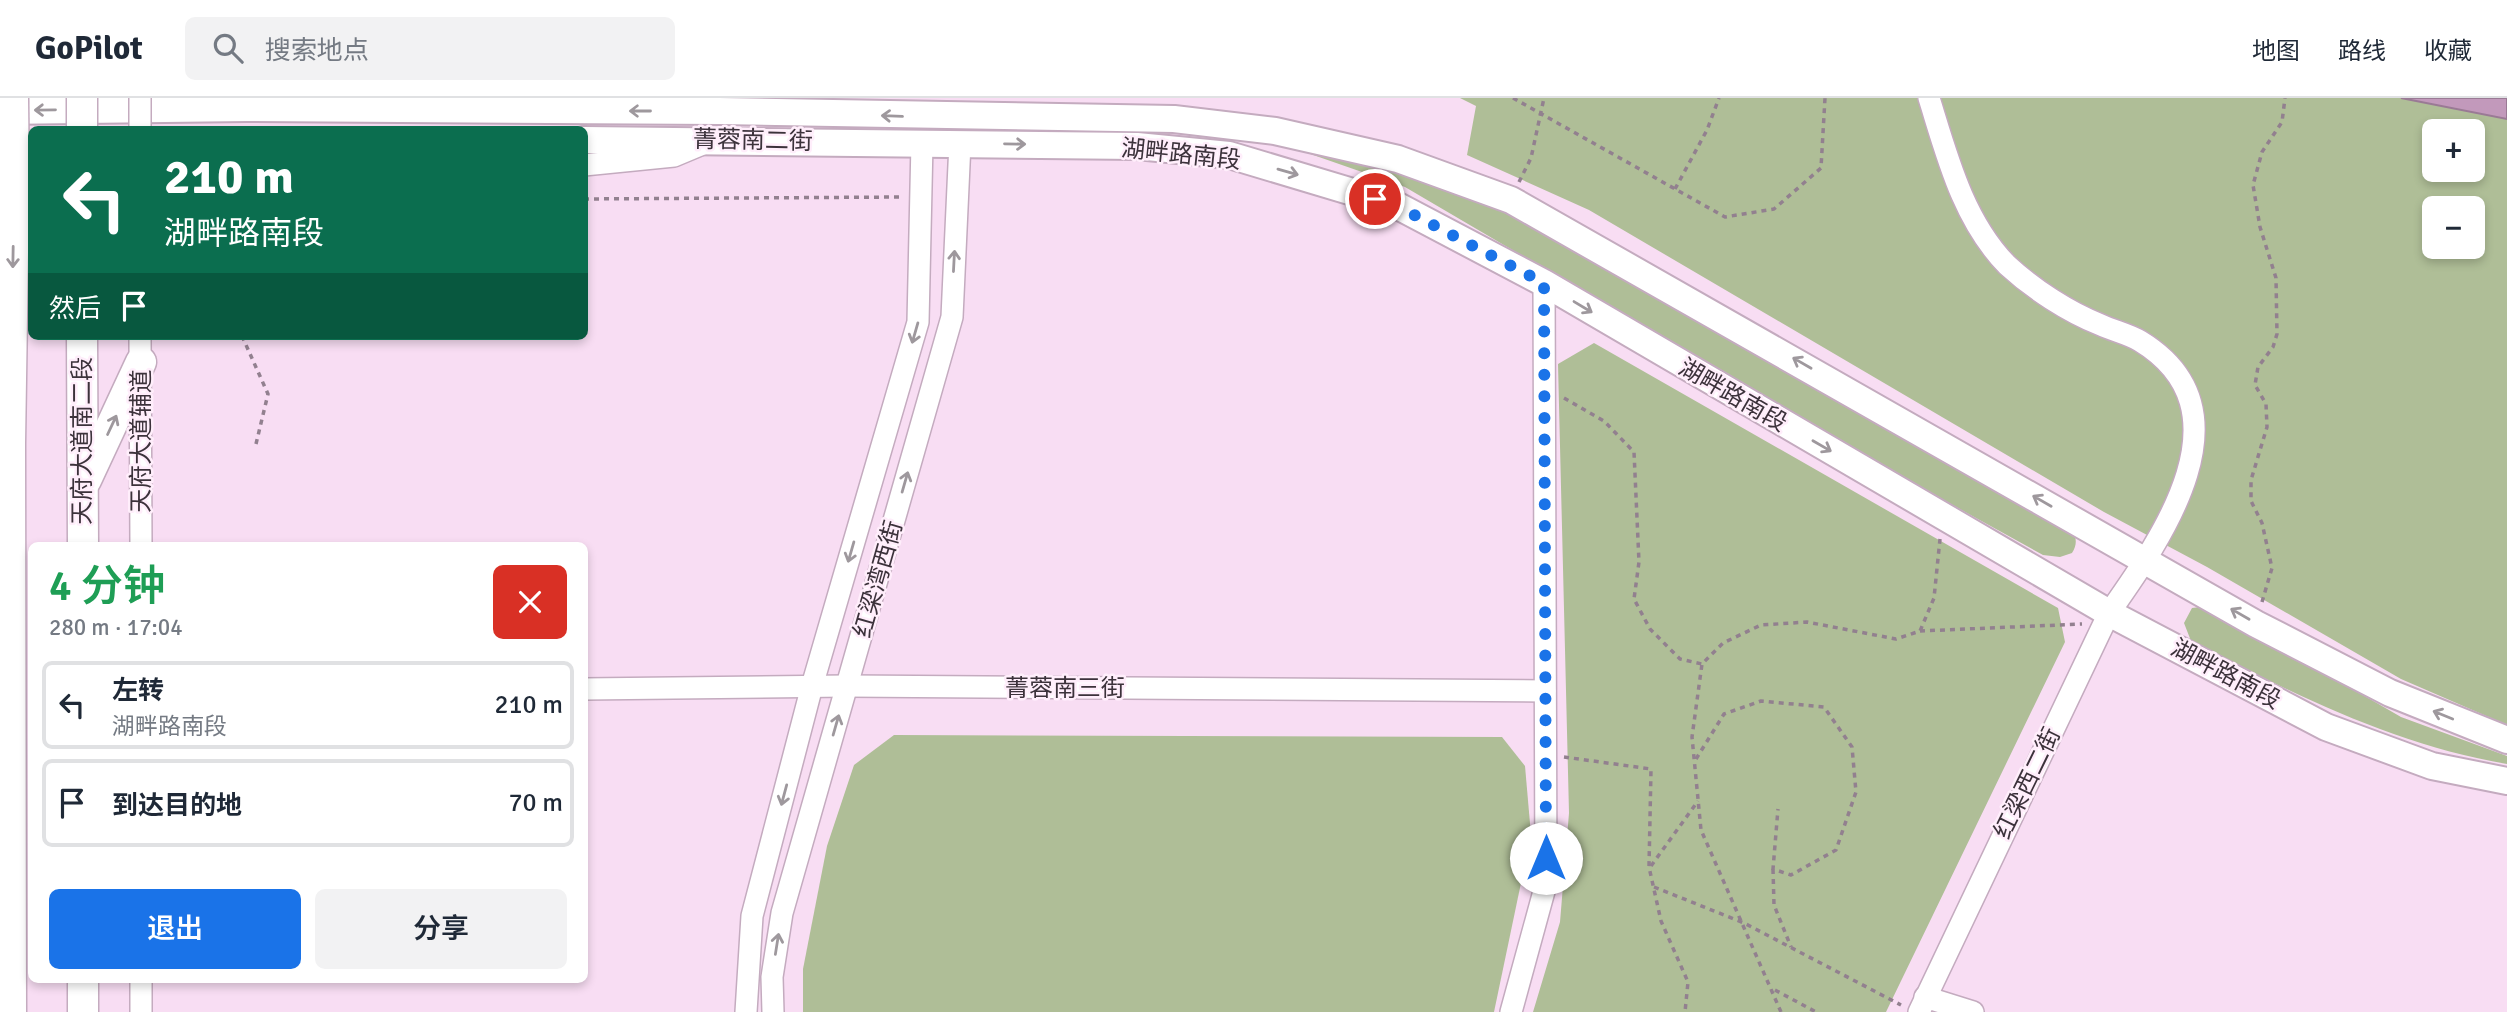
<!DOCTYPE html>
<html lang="zh">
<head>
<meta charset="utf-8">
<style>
  :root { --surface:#fff; --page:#f2f2f3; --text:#1f2937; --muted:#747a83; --line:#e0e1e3; --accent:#1a73e8 }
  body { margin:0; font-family:Signika,"Noto Sans SC",sans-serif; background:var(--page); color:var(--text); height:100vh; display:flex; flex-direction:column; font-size:26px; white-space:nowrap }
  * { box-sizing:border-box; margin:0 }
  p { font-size:23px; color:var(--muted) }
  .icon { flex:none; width:38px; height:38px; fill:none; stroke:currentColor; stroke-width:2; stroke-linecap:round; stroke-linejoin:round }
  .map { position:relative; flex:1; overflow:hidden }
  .drawer { position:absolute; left:28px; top:444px; width:560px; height:441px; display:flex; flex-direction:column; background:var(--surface); border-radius:10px; box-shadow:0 4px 10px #0003 }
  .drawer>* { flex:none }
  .hud { position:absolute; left:28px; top:28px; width:560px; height:214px; border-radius:10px; box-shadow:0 4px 10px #0003; background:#0b6e4f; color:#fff; overflow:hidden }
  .controls { position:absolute; left:2422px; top:21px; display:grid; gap:14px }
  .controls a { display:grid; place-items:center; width:63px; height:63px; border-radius:10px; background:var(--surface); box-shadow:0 4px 10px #0003; font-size:35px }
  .pin { position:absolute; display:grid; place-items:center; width:60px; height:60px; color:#fff; margin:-30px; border:4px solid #fff; border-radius:50%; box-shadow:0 2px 7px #0007 }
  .me { position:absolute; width:77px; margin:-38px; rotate:0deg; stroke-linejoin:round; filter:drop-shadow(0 0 5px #0008) }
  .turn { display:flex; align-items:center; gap:24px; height:147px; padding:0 21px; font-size:32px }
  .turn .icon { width:91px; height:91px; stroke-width:2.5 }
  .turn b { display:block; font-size:49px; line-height:60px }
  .then { display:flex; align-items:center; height:66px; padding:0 21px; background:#0003; gap:14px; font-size:26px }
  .round { display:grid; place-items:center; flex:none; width:74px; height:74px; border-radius:10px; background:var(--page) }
  .summary { display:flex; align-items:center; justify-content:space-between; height:119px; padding:0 21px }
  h1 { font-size:42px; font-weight:600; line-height:52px; color:#1e9e55 }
  .button { display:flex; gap:14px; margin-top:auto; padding:14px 21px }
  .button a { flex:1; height:80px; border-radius:10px; background:var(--accent); color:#fff; font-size:28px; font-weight:600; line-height:80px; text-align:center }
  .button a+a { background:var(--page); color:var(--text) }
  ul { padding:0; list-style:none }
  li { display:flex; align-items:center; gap:21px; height:88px; margin:0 14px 10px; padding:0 7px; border:4px solid var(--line); border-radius:10px }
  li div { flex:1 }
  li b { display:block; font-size:26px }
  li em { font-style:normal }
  header { display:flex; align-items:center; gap:42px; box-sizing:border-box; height:98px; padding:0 35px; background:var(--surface); border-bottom:2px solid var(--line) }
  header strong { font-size:33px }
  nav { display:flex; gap:38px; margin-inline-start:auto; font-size:24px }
  .search { width:490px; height:63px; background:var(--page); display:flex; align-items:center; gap:18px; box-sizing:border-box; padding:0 24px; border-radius:10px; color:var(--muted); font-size:26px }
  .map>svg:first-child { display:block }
  .green { fill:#afbe97; fill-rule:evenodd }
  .water { fill:#c299bb; stroke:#9a7a95; stroke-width:2 }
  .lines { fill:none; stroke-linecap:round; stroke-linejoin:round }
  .minor-casing { stroke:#c4abbf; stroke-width:24 }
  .major-casing { stroke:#c4abbf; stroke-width:30 }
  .highway-casing { stroke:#c4abbf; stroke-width:33 }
  .path { stroke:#92808f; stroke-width:3.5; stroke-dasharray:5 5; stroke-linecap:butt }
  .minor { stroke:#fff; stroke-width:21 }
  .major { stroke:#fff; stroke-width:26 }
  .highway { stroke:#fff; stroke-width:30 }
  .minor-bridge-casing { stroke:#c4abbf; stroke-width:24; stroke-linecap:butt }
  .highway-bridge-casing { stroke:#c4abbf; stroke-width:33; stroke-linecap:butt }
  .minor-bridge { stroke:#fff; stroke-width:21 }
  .highway-bridge { stroke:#fff; stroke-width:30 }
  .oneway { stroke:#9e989d }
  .route { stroke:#1a73e8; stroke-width:12; stroke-dasharray:0 21.6 }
  .labels { text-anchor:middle; stroke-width:5; stroke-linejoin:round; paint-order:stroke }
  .street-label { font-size:24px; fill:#3c323b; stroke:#ffeefb }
</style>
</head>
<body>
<header>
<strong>GoPilot</strong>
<div class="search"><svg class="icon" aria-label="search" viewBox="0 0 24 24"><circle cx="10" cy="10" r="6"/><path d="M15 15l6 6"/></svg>搜索地点</div>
<nav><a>地图</a><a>路线</a><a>收藏</a></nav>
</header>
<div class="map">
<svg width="2507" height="914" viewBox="0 0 2507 914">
  <rect width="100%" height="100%" fill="#f8ddf3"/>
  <g class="green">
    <path d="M 1460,0 L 2507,0 L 2507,627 L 2401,581 L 2207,469 L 2104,414 L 1589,112 L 1467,57 L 1476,8 ZM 2434,33 L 2473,33 L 2473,72 L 2434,72 ZM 2434,110 L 2473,110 L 2473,149 L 2434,149 Z"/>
    <path d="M 1300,43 L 1498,106 L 2072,429 C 2076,439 2078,446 2072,455 L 2060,459 L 2043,457 L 1860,356 L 1405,89 L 1296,51 Z"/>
    <path d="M 1594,245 L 2058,510 L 2065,544 L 1886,914 L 1533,914 L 1560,824 L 1569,715 L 1558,266 Z"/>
    <path d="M 2209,508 L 2401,619 L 2507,658 L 2507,666 C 2394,647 2291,595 2191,543 L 2184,525 L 2192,510 Z"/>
    <path d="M 894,637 L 1502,639 L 1525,668 L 1531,737 L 1494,914 L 803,914 L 803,871 L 827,748 L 854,667 Z"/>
  </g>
  <path class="water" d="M 2401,0 L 2507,0 L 2507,21 Z"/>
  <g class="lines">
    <defs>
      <g id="minor">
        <path d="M 584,67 L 674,58 L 705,45"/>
        <path d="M 140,238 L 141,448"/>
        <path d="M 584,591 L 847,588 L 1545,593"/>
        <path d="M 141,882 L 141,914"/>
        <path d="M 1925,899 L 1973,914"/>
        <path d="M 746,914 L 752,818 L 812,588 L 918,224 L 922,45"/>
        <path d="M 773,914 L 772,879 L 782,815 L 952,219 L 960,45"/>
        <path d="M 1511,914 L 1546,786 L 1544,185"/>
        <path d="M 1919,914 L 2109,515 C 2162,440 2253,312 2140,243 C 2128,236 2114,233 2101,227 C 2068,214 2033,191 2007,167 C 1963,122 1947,58 1929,0"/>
      </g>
      <g id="major">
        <path d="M 0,13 L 247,10 L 719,13 L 1174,21 L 1275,33 L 1398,61 L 1511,102 L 2256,526 L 2390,595 L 2507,642"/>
        <path d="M 584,42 L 1137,48 L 1229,57 L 1396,107 L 1544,185 L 2109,515 L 2326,629 L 2432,668 L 2507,683"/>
      </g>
      <g id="highway">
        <path d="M 82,238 L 83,448"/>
        <path d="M 86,382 L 141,264"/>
        <path d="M 83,882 L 83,914"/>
        <path d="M 11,914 L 10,346 L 14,90"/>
      </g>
    </defs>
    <use href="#minor" class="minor-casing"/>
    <use href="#major" class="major-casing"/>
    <use href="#highway" class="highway-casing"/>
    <g class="path">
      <path d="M 1513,0 L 1725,119 L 1774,111 L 1821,70 L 1825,0"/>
      <path d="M 1519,84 L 1531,60 L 1544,0"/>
      <path d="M 1675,91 L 1707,32 L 1719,0"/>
      <path d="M 584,101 L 901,99"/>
      <path d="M 242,238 L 268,296 L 256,346"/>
      <path d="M 1564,300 L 1604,323 L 1634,354 L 1639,464 L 1634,501 L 1650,531 L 1680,561 L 1702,566"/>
      <path d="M 2262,504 L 2272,470 L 2262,425 L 2251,403 L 2251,382 L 2267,329 L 2266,306 L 2255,287 L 2258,269 L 2273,249 L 2277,236 L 2276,180 L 2260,129 L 2253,87 L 2262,54 L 2282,24 L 2285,0"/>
      <path d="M 1920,533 L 2082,526"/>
      <path d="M 1564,659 L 1651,671 L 1649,769 L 1661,823 L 1688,884 L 1685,914"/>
      <path d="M 1696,661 L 1724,616 L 1761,603 L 1824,609 L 1852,649 L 1856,694 L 1836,752 L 1791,777 L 1773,771 L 1778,711"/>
      <path d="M 1651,768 L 1698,703"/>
      <path d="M 1773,771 L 1774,807 L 1791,849"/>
      <path d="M 1654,789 L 1744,825 L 1901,907"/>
      <path d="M 1775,892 L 1816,914"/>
      <path d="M 1781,914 L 1701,732 L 1692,639 L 1702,566 L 1723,545 L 1761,527 L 1807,524 L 1896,541 L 1920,533 L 1934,500 L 1940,441"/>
    </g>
    <use href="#minor" class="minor"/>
    <use href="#major" class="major"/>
    <use href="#highway" class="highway"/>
    <defs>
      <path id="minor-bridge" d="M 140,32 L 140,0"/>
      <g id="highway-bridge">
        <path d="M 13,0 L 14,90"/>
        <path d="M 82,32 L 82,0"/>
      </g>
    </defs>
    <use href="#minor-bridge" class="minor-bridge-casing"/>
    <use href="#highway-bridge" class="highway-bridge-casing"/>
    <use href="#minor-bridge" class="minor-bridge"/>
    <use href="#highway-bridge" class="highway-bridge"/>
  </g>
  <defs><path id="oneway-shaft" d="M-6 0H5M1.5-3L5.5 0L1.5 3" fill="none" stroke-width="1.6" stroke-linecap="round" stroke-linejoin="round" transform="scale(1.75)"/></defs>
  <g class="oneway">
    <use href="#oneway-shaft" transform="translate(45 12) rotate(179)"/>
    <use href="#oneway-shaft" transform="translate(640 13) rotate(-180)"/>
    <use href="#oneway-shaft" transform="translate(892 18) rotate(-178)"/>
    <use href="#oneway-shaft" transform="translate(1015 46) rotate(1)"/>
    <use href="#oneway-shaft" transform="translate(1288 74) rotate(16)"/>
    <use href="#oneway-shaft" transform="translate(13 159) rotate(91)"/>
    <use href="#oneway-shaft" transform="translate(954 163) rotate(-87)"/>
    <use href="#oneway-shaft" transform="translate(1583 209) rotate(31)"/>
    <use href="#oneway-shaft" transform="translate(915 235) rotate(106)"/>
    <use href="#oneway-shaft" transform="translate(1802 265) rotate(-150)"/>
    <use href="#oneway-shaft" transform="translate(112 327) rotate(-65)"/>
    <use href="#oneway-shaft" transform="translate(1822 348) rotate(30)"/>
    <use href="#oneway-shaft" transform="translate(905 384) rotate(-74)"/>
    <use href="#oneway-shaft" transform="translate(2042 403) rotate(-150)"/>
    <use href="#oneway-shaft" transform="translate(851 454) rotate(106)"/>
    <use href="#oneway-shaft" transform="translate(2240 516) rotate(-150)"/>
    <use href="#oneway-shaft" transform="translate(2443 617) rotate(-158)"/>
    <use href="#oneway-shaft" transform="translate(836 627) rotate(-74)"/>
    <use href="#oneway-shaft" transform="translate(784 697) rotate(105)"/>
    <use href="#oneway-shaft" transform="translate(777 846) rotate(-81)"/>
  </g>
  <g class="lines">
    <path class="route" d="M 1375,101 L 1395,107 L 1544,185 L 1546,760"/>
  </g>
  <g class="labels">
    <g class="street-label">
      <text transform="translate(753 42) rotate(1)" y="8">菁蓉南二街</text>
      <text transform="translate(1181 56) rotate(6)" y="8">湖畔路南段</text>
      <text transform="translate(1733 297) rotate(30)" y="8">湖畔路南段</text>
      <text transform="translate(82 343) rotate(-90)" y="8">天府大道南二段</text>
      <text transform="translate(141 343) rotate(-90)" y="8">天府大道辅道</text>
      <text transform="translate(878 481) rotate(-74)" y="8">红梁湾西街</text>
      <text transform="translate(2226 576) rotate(28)" y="8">湖畔路南段</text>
      <text x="1065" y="598">菁蓉南三街</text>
      <text transform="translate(2027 685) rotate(-64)" y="8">红梁西二街</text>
    </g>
  </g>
</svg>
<div class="controls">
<a>+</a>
<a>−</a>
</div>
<div class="pin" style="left:1375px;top:101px;background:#d93025"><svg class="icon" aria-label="arrive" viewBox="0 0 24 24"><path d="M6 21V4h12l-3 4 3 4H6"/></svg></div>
<svg class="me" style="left:1546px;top:760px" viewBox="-20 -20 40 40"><circle r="19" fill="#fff"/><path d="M0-13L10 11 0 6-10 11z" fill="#1a73e8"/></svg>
<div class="hud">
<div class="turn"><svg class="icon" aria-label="left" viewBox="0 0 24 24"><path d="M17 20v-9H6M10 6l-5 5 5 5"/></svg><div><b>210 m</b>湖畔路南段</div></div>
<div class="then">然后<svg class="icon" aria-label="arrive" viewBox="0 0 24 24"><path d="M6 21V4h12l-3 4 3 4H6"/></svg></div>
</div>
<section class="drawer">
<div class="summary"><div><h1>4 分钟</h1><p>280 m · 17:04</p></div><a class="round" style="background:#d93025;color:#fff"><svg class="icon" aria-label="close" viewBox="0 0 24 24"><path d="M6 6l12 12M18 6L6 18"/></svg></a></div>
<ul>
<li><svg class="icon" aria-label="left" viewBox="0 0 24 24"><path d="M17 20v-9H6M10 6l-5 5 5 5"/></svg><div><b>左转</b><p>湖畔路南段</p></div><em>210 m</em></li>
<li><svg class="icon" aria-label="arrive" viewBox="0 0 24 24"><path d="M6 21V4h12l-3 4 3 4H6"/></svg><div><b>到达目的地</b></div><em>70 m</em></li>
</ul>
<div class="button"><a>退出</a><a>分享</a></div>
</section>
</div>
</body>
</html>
